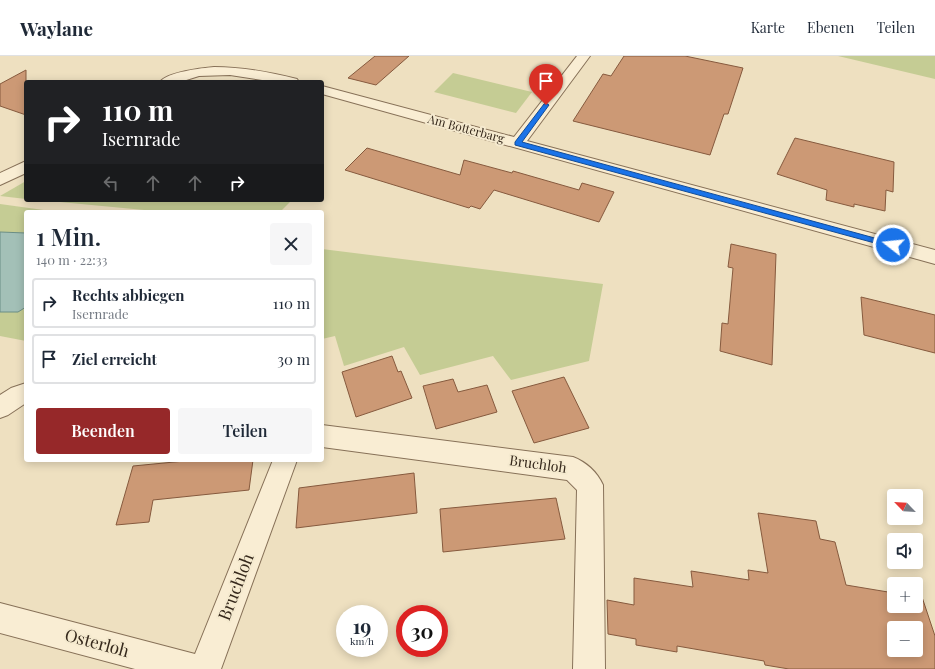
<!DOCTYPE html>
<html lang="de">
<head>
<meta charset="utf-8">
<style>
  :root { --surface:#fff; --page:#f6f6f7; --text:#1f2937; --muted:#747a83; --line:#e0e1e3; --accent:#962829 }
  body { margin:0; font-family:"Playfair Display",serif; background:var(--page); color:var(--text); height:100vh; display:flex; flex-direction:column; font-size:15px; white-space:nowrap }
  * { box-sizing:border-box; margin:0 }
  p { font-size:13px; color:var(--muted) }
  .icon { flex:none; width:22px; height:22px; fill:none; stroke:currentColor; stroke-width:2; stroke-linecap:round; stroke-linejoin:round }
  .map { position:relative; flex:1; overflow:hidden }
  .side { position:absolute; left:24px; top:154px; width:300px; height:252px; display:flex; flex-direction:column; background:var(--surface); border-radius:4px; box-shadow:0 2px 10px #0003 }
  .side>* { flex:none }
  .top-card { position:absolute; left:24px; top:24px; width:300px; height:122px; border-radius:4px; box-shadow:0 2px 10px #0003; background:#202124; color:#fff; overflow:hidden }
  .needle { width:26px; rotate:295deg }
  .controls { position:absolute; left:887px; top:433px; display:grid; gap:8px }
  .controls a { display:grid; place-items:center; width:36px; height:36px; border-radius:4px; background:var(--surface); box-shadow:0 2px 10px #0003; font-size:20px }
  .speed { position:absolute; left:336px; top:549px; display:flex; gap:8px; font-size:20px; font-weight:700; text-align:center }
  .speed>* { display:grid; place-content:center; width:52px; height:52px; border-radius:50%; background:var(--surface); box-shadow:0 2px 10px #0003; line-height:1 }
  .speed small { font-size:10px; font-weight:400 }
  .speed .limit { border:6px solid #d22; background:#fff; color:#111 }
  .pin { position:absolute; display:grid; place-items:center; width:34px; height:34px; color:#fff; margin:-41px -17px; border-radius:50% 50% 50% 0; rotate:-45deg; box-shadow:0 0 4px #0007 }
  .pin .icon { rotate:45deg }
  .me { position:absolute; width:44px; margin:-22px; rotate:286deg; stroke-linejoin:round; filter:drop-shadow(0 0 3px #0008) }
  .turn { display:flex; align-items:center; gap:14px; height:84px; padding:0 12px; font-size:18px }
  .turn .icon { width:52px; height:52px; stroke-width:2.5 }
  .turn b { display:block; font-size:28px; line-height:34px }
  .lanes { display:flex; align-items:center; height:38px; padding:0 12px; background:#0003; justify-content:center; gap:20px; direction:ltr }
  .lanes .off { opacity:.35 }
  .round { display:grid; place-items:center; flex:none; width:42px; height:42px; border-radius:4px; background:var(--page) }
  .headline { display:flex; align-items:center; justify-content:space-between; height:68px; padding:0 12px }
  h1 { font-size:24px; font-weight:600; line-height:30px }
  .primary-button { display:flex; gap:8px; margin-top:auto; padding:8px 12px }
  .primary-button a { flex:1; height:46px; border-radius:4px; background:var(--accent); color:#fff; font-size:16px; font-weight:600; line-height:46px; text-align:center }
  .primary-button a+a { background:var(--page); color:var(--text) }
  ul { padding:0; list-style:none }
  li { display:flex; align-items:center; gap:12px; height:50px; margin:0 8px 6px; padding:0 4px; border:2px solid var(--line); border-radius:4px }
  li div { flex:1 }
  li b { display:block; font-size:15px }
  li em { font-style:normal }
  header { display:flex; align-items:center; gap:24px; box-sizing:border-box; height:56px; padding:0 20px; background:var(--surface); border-bottom:1px solid var(--line) }
  header strong { font-size:19px }
  nav { display:flex; gap:22px; margin-inline-start:auto; font-size:14px }
  .map>svg:first-child { display:block }
  .green { fill:#c5cc94 }
  .water { fill:#a3c0b7; stroke:#6a8e85 }
  .building { fill:#cc9975; stroke:#865a3e; fill-rule:evenodd }
  .lines { fill:none; stroke-linecap:round; stroke-linejoin:round }
  .minor-casing { stroke:#877158; stroke-width:2 }
  .minor { fill:#f9edd3; fill-rule:evenodd }
  .route { fill:#1a73e8; stroke:#114b97 }
  .labels { text-anchor:middle; stroke-width:4; stroke-linejoin:round; paint-order:stroke }
  .far-street-label { font-size:12px; fill:#36291c; stroke:#f5eacf }
  .street-label { font-size:14px; fill:#36291c; stroke:#f5eacf }
  .near-street-label { font-size:17px; fill:#36291c; stroke:#f5eacf }
</style>
</head>
<body>
<header>
<strong>Waylane</strong>
<nav><a>Karte</a><a>Ebenen</a><a>Teilen</a></nav>
</header>
<div class="map">
<svg width="935" height="613" viewBox="0 0 935 613">
  <rect width="100%" height="100%" fill="#eee0c0"/>
  <g class="green">
    <path d="M 838,0 L 935,0 L 935,23 Z"/>
    <path d="M 453,17 L 532,36 L 516,57 L 434,36 Z"/>
    <path d="M 26,125 L 26,143 L 0,140 Z"/>
    <path d="M 39,144 L 292,144 L 280,156 L 165,156 Z"/>
    <path d="M 0,148 L 58,156 L 26,156 L 26,177 L 0,176 Z"/>
    <path d="M 322,193 L 603,228 L 589,305 L 511,324 L 493,300 L 420,319 L 404,291 L 344,310 L 335,280 L 322,283 Z"/>
    <path d="M 26,251 L 26,285 L 0,280 L 0,256 L 18,256 Z"/>
  </g>
  <path class="water" d="M 0,176 L 26,177 L 26,251 L 18,256 L 0,256 Z"/>
  <g class="building">
    <path d="M 375,0 L 409,0 L 376,29 L 348,22 Z"/>
    <path d="M 624,0 L 685,0 L 743,12 L 728,58 L 724,58 L 710,99 L 573,65 L 603,18 L 611,20 Z"/>
    <path d="M 26,14 L 26,59 L 0,50 L 0,28 Z"/>
    <path d="M 795,82 L 894,106 L 893,136 L 886,134 L 885,155 L 854,148 L 854,151 L 826,144 L 827,134 L 777,118 Z"/>
    <path d="M 367,92 L 460,119 L 464,104 L 512,117 L 513,115 L 579,134 L 582,127 L 614,136 L 599,166 L 494,134 L 480,153 L 471,150 L 469,152 L 345,114 Z"/>
    <path d="M 731,188 L 776,198 L 772,309 L 720,295 L 722,267 L 728,268 L 733,212 L 728,211 Z"/>
    <path d="M 861,241 L 935,259 L 935,297 L 864,279 Z"/>
    <path d="M 392,300 L 398,316 L 401,315 L 412,342 L 356,361 L 342,316 Z"/>
    <path d="M 564,321 L 589,372 L 534,387 L 512,335 Z"/>
    <path d="M 453,323 L 458,336 L 487,329 L 497,356 L 436,373 L 423,330 Z"/>
    <path d="M 195,404 L 253,404 L 249,434 L 153,444 L 149,466 L 116,469 L 133,410 Z"/>
    <path d="M 414,417 L 417,457 L 296,472 L 299,432 Z"/>
    <path d="M 556,442 L 565,483 L 443,496 L 440,453 Z"/>
    <path d="M 758,457 L 816,465 L 820,483 L 835,486 L 846,529 L 894,537 L 894,550 L 916,550 L 916,540 L 922,541 L 935,580 L 935,613 L 789,613 L 765,609 L 764,605 L 677,590 L 677,596 L 636,589 L 636,583 L 608,578 L 607,544 L 634,549 L 634,522 L 693,531 L 691,515 L 749,524 L 748,514 L 768,517 ZM 894,572 L 916,572 L 916,594 L 894,594 Z"/>
  </g>
  <g class="lines">
    <defs>
      <g id="minor">
        <path d="M 577,0 L 590,0 L 527,85 L 935,194 L 935,208 L 322,38 L 322,30 L 514,81 Z"/>
        <path d="M 214,11 C 243,11 269,16 297,23 L 299,26 L 275,26 L 230,19 L 199,20 L 180,26 L 160,26 C 167,16 202,12 214,11 Z"/>
        <path d="M 26,105 L 26,117 L 0,129 L 0,117 Z"/>
        <path d="M 26,327 L 26,347 L 8,359 L 0,362 L 0,339 L 11,332 Z"/>
        <path d="M 322,369 L 573,401 C 586,406 597,416 603,429 L 605,613 L 573,613 L 577,434 L 567,424 L 322,391 Z"/>
        <path d="M 273,404 L 297,404 L 221,613 L 135,613 L 0,577 L 0,547 L 195,598 Z"/>
      </g>
    </defs>
    <use href="#minor" class="minor-casing"/>
    <use href="#minor" class="minor"/>
  </g>
  <path class="route" d="M 546,47 L 549,49 L 522,86 L 893,187 L 897,189 L 893,192 L 515,89 L 515,86 L 544,48 Z"/>
  <g class="labels">
    <g class="far-street-label">
      <text transform="translate(466 73) rotate(15)" y="4">Am Botterbarg</text>
    </g>
    <g class="street-label">
      <text transform="translate(538 408) rotate(8)" y="5">Bruchloh</text>
    </g>
    <g class="near-street-label">
      <text transform="translate(236 531) rotate(-69)" y="6">Bruchloh</text>
      <text transform="translate(97 587) rotate(15)" y="6">Osterloh</text>
    </g>
  </g>
</svg>
<div class="controls">
<a><svg class="needle" viewBox="-14 -14 28 28"><path d="M0-13l5 13h-10z" fill="#e53935"/><path d="M0 13l5-13h-10z" fill="#747a83"/></svg></a>
<a><svg class="icon" aria-label="sound" viewBox="0 0 24 24"><path d="M4 9h4l5-4v14l-5-4H4zM17 9q2 3 0 6"/></svg></a>
<a>+</a>
<a>−</a>
</div>
<div class="speed"><div>19<small>km/h</small></div><div class="limit">30</div></div>
<div class="pin" style="left:546px;top:49px;background:#d93025"><svg class="icon" aria-label="arrive" viewBox="0 0 24 24"><path d="M6 21V4h12l-3 4 3 4H6"/></svg></div>
<svg class="me" style="left:893px;top:189px" viewBox="-20 -20 40 40"><circle r="17" fill="#1a73e8" stroke="#fff" stroke-width="3"/><path d="M0-11L8 9 0 5-8 9z" fill="#fff"/></svg>
<div class="top-card">
<div class="turn"><svg class="icon" aria-label="right" viewBox="0 0 24 24"><path d="M7 20v-9h11M14 6l5 5-5 5"/></svg><div><b>110 m</b>Isernrade</div></div>
<div class="lanes"><svg class="icon off" aria-label="left" viewBox="0 0 24 24"><path d="M17 20v-9H6M10 6l-5 5 5 5"/></svg><svg class="icon off" aria-label="ahead" viewBox="0 0 24 24"><path d="M12 20V5M6 11l6-6 6 6"/></svg><svg class="icon off" aria-label="ahead" viewBox="0 0 24 24"><path d="M12 20V5M6 11l6-6 6 6"/></svg><svg class="icon" aria-label="right" viewBox="0 0 24 24"><path d="M7 20v-9h11M14 6l5 5-5 5"/></svg></div>
</div>
<section class="side">
<div class="headline"><div><h1>1 Min.</h1><p>140 m · 22:33</p></div><a class="round"><svg class="icon" aria-label="close" viewBox="0 0 24 24"><path d="M6 6l12 12M18 6L6 18"/></svg></a></div>
<ul>
<li><svg class="icon" aria-label="right" viewBox="0 0 24 24"><path d="M7 20v-9h11M14 6l5 5-5 5"/></svg><div><b>Rechts abbiegen</b><p>Isernrade</p></div><em>110 m</em></li>
<li><svg class="icon" aria-label="arrive" viewBox="0 0 24 24"><path d="M6 21V4h12l-3 4 3 4H6"/></svg><div><b>Ziel erreicht</b></div><em>30 m</em></li>
</ul>
<div class="primary-button"><a>Beenden</a><a>Teilen</a></div>
</section>
</div>
</body>
</html>
